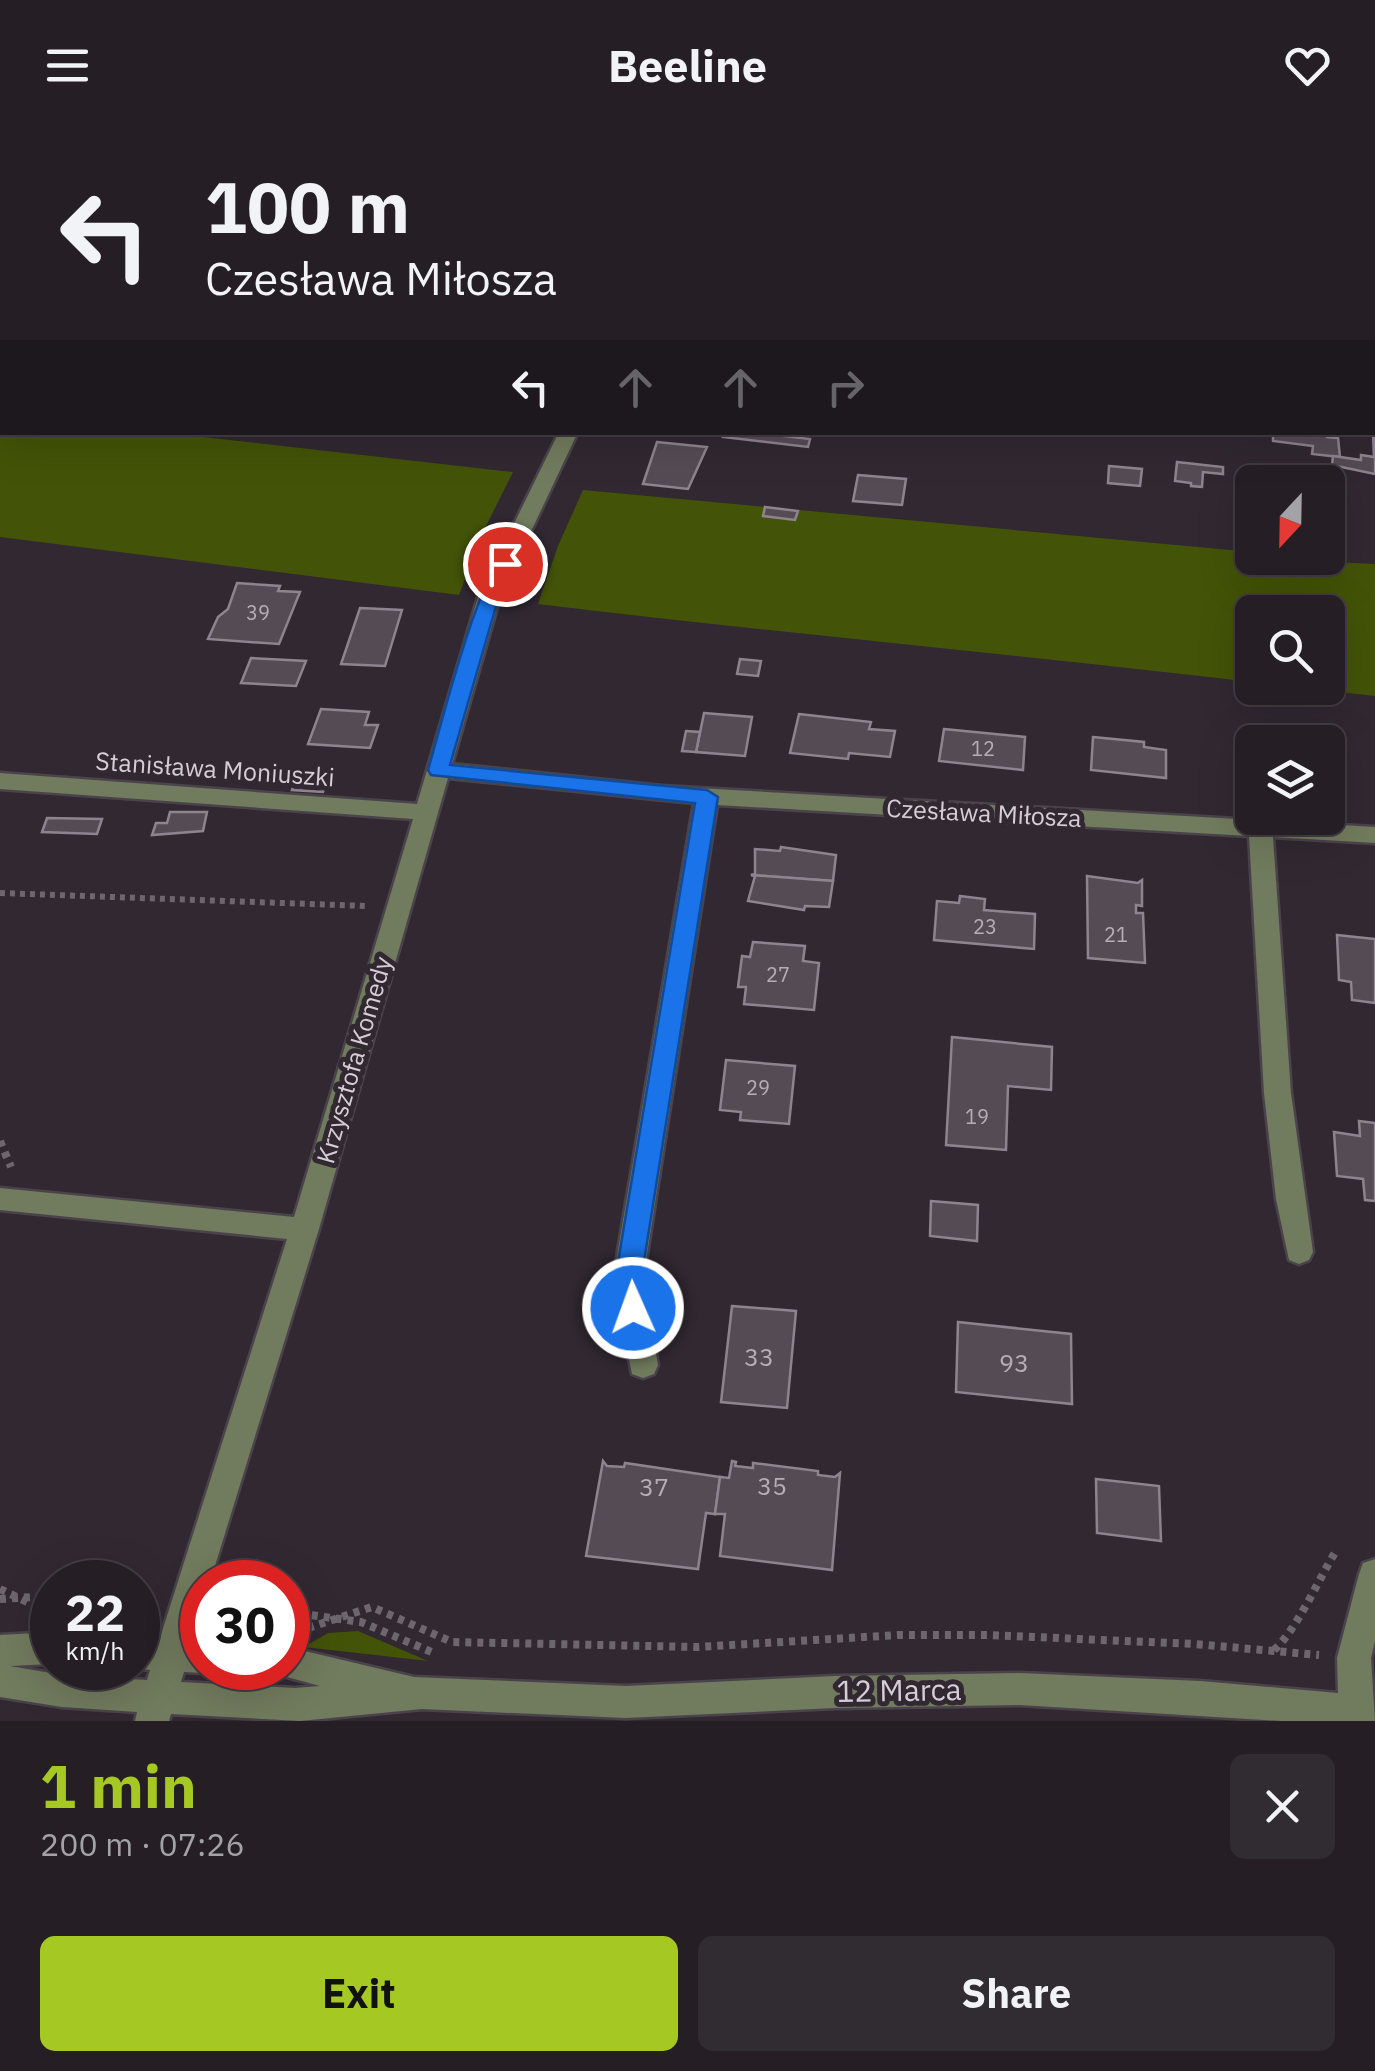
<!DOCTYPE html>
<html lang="en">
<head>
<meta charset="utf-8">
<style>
  :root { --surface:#251e25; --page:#312b32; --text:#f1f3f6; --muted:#a3a2a7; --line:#423c42; --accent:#a5c823 }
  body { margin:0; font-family:"IBM Plex Sans",sans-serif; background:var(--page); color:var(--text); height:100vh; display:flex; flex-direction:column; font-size:38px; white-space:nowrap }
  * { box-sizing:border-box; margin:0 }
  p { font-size:32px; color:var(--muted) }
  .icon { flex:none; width:55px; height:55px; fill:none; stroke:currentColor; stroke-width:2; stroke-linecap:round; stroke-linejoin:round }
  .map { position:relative; height:1591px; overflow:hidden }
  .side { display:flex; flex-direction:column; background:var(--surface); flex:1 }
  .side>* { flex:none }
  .guide { position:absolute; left:0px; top:0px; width:1375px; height:305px; box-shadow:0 10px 40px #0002,0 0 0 2px var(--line); background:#251e25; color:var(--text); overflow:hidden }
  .needle { width:65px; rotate:202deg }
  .tools { position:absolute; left:1235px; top:335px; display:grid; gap:20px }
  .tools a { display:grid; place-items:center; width:110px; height:110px; border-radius:15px; background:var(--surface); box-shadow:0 10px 40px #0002,0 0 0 2px var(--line); font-size:50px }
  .speed { position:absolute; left:30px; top:1430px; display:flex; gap:20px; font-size:50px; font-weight:700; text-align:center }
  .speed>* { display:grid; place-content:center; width:130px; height:130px; border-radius:50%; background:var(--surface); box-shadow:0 10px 40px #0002,0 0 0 2px var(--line); line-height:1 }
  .speed small { font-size:25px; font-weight:400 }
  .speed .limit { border:15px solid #d22; background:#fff; color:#111 }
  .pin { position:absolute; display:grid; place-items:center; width:85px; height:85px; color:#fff; margin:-42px; border:5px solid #fff; border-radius:50%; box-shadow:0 2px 10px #0007 }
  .me { position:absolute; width:110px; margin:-55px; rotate:358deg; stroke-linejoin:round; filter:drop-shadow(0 0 8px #0008) }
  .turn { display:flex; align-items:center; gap:35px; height:210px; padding:0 40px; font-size:45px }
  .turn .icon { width:130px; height:130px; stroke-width:2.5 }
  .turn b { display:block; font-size:70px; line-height:85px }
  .lanes { display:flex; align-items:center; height:95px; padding:0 40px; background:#0003; justify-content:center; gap:50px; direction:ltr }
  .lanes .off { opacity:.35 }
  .round { display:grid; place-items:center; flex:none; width:105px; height:105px; border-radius:15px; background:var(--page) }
  .summary { display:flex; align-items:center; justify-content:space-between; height:170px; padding:0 40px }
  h1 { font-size:60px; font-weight:800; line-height:75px; color:var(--accent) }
  .primary-button { display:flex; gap:20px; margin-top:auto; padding:20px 40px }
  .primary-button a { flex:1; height:115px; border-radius:15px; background:var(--accent); color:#111; font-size:40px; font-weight:800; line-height:115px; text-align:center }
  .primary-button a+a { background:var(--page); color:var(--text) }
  header { display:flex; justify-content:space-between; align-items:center; height:130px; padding:0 40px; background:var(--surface); font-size:45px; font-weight:800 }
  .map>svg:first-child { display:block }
  .green { fill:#435307 }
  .building { fill:#554b55; stroke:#8e838f; stroke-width:2.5 }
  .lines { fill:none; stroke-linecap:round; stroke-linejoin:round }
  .minor-casing { stroke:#4b434b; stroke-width:5 }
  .path-far1 { stroke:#6e666e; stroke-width:6; stroke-dasharray:5 5; stroke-linecap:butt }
  .path { stroke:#6e666e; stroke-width:8; stroke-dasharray:6 6; stroke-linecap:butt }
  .minor { fill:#717b5d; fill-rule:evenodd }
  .route { fill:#1a73e8; stroke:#114b97; stroke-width:2.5 }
  .labels { text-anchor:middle; stroke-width:10; stroke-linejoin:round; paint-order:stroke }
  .number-label { font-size:20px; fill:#b5aeb5 }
  .street-label { font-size:25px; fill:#d5cfd5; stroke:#312831 }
  .near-number-label { font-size:25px; fill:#b5aeb5 }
  .near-street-label { font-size:30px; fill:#d5cfd5; stroke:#312831 }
</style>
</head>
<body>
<header><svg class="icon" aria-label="menu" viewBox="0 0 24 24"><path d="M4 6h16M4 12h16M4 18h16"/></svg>Beeline<svg class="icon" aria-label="heart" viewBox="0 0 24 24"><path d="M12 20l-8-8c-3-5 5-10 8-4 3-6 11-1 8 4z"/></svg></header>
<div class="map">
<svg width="1375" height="1591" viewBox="0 0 1375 1591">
  <rect width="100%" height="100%" fill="#312831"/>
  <g class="green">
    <path d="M 0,283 L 2,302 L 168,303 L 513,342 L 481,406 L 459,465 L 0,407 Z"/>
    <path d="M 583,360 L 1252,422 L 1252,428 L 1375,434 L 1375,566 L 1303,558 L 1328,558 L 1328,482 L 1252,482 L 1252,552 C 1015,524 776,503 538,474 L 558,416 Z"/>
    <path d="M 358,1501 L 428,1531 L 304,1517 L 328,1503 Z"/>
  </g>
  <g class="building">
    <path d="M 725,302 L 749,302 L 810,309 L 808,317 L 723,307 Z"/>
    <path d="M 1273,302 L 1327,302 L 1327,307 L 1338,308 L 1340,327 L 1312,324 L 1313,316 L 1273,311 Z"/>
    <path d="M 1373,305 L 1375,305 L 1375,344 L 1332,335 L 1333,326 L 1361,330 L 1361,325 L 1374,327 Z"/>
    <path d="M 657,312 L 707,317 L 688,359 L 643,354 Z"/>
    <path d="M 1177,332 L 1223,337 L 1223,344 L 1203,342 L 1202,357 L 1191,356 L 1191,353 L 1175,351 Z"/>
    <path d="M 1253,335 L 1271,337 L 1270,352 L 1252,352 Z"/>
    <path d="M 1109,336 L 1142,339 L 1140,356 L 1108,353 Z"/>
    <path d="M 1271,337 L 1337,345 L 1337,362 L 1328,361 L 1328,352 L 1270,352 Z"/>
    <path d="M 858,345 L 906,349 L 902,375 L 853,371 Z"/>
    <path d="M 765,377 L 798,381 L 795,390 L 763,386 Z"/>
    <path d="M 237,453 L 280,456 L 278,461 L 300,462 L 279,514 L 208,509 L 218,487 L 228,479 Z"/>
    <path d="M 360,478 L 402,480 L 385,536 L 341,534 Z"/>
    <path d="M 251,528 L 306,531 L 296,556 L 241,553 Z"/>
    <path d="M 740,529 L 761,531 L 758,546 L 737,544 Z"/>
    <path d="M 321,579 L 369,582 L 365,595 L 378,595 L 370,618 L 308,614 Z"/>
    <path d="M 704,583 L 752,587 L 745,626 L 696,622 Z"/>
    <path d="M 799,584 L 871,592 L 869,599 L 895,601 L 890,627 L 849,623 L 848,629 L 790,623 Z"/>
    <path d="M 944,599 L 1025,607 L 1023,640 L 939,631 Z"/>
    <path d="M 686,601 L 700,602 L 696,622 L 682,621 Z"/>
    <path d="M 1093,607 L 1144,612 L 1144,617 L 1166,620 L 1166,648 L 1091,640 Z"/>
    <path d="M 298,644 L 329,646 L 323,662 L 292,660 Z"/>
    <path d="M 170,682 L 207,682 L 203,701 L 152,705 L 156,693 L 167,693 Z"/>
    <path d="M 47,688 L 102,689 L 97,704 L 42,702 Z"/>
    <path d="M 781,717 L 836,725 L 833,751 L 751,745 L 755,744 L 755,719 L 780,721 Z"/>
    <path d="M 751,745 L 833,751 L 829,777 L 805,776 L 804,780 L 748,771 L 755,746 Z"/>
    <path d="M 1087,746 L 1138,753 L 1142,750 L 1142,776 L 1136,775 L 1136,783 L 1143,783 L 1145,833 L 1088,828 Z"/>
    <path d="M 960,766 L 985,769 L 984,780 L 1035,784 L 1034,819 L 934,810 L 937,771 L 959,773 Z"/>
    <path d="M 1337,805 L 1375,809 L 1375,873 L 1352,870 L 1351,852 L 1339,850 Z"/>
    <path d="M 753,812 L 805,816 L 803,831 L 819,833 L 814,880 L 744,874 L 746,857 L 738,857 L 742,826 L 750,827 Z"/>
    <path d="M 952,907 L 1052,917 L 1051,960 L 1008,956 L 1006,1020 L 946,1015 Z"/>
    <path d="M 726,930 L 795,936 L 789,994 L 740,990 L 741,982 L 720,980 Z"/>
    <path d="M 1359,991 L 1375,993 L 1375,1071 L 1365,1070 L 1363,1049 L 1337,1046 L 1334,1002 L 1360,1006 Z"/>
    <path d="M 931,1071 L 978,1075 L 977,1111 L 930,1106 Z"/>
    <path d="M 732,1176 L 796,1181 L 787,1278 L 721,1272 Z"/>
    <path d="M 958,1192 L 1071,1204 L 1072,1274 L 956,1262 Z"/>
    <path d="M 603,1331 L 607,1336 L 624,1337 L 625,1333 L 720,1347 L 715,1384 L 706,1383 L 698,1439 L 586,1426 Z"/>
    <path d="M 732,1331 L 736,1332 L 735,1336 L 753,1338 L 753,1333 L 818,1341 L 818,1345 L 835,1347 L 840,1343 L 832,1440 L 720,1426 L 725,1384 L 715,1384 L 720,1347 L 729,1348 Z"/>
    <path d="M 1096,1349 L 1159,1356 L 1161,1411 L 1097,1403 Z"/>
  </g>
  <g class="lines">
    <defs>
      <g id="minor">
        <path d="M 819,0 L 857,0 L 859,2 L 821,2 Z"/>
        <rect x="1372" y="32" width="3" height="10"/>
        <rect x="0" y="69" width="2" height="10"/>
        <path d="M 1372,256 L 1375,256 L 1375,268 L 1372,267 Z"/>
        <path d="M 559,302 L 578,302 L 500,467 L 452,634 L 662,656 L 1375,697 L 1375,713 L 1273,707 L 1291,963 L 1313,1122 L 1309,1130 L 1299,1134 L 1289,1130 L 1276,1069 L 1264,963 L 1249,706 L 717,675 L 643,1150 L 658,1235 L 654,1244 L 643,1248 L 632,1244 L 613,1150 L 694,673 L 448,648 L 319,1099 L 210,1452 L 202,1452 L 202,1477 L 193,1510 L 202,1511 L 202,1538 L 214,1538 L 202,1543 L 184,1542 L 181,1552 L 295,1558 L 320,1556 L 276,1544 L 273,1538 L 288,1538 L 288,1517 L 414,1547 L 626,1556 L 835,1546 L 1020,1543 L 1200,1551 L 1338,1563 L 1337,1528 L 1359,1444 L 1363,1433 L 1375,1429 L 1375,1511 L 1371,1528 L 1375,1591 L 1282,1591 L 1020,1575 L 835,1578 L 626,1588 L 422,1579 L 300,1591 L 171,1584 L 169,1591 L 135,1591 L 137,1582 L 62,1577 L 0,1567 L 0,1505 L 52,1502 L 52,1534 L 10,1536 L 62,1545 L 147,1550 L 150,1540 L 134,1538 L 138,1538 L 138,1507 L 160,1508 L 287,1109 L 0,1080 L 0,1058 L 294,1087 L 413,689 L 0,659 L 0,643 L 417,674 L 478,467 Z"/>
      </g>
    </defs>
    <use href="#minor" class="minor-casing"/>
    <path class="path-far1" d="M 0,763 L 367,776"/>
    <g class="path">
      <path d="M 0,1011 L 11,1037"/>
      <path d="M 0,1459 L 42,1479"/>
      <path d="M 138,1465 L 151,1466"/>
      <path d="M 0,1469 L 52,1466"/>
      <path d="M 288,1482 L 361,1492 L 434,1523"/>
      <path d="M 308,1498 L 372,1477 L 452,1512 L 698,1517 L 898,1505 L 987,1505 L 1195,1514 L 1319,1525"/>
      <path d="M 1274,1520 C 1298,1498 1318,1450 1336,1421"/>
    </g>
    <use href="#minor" class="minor"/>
  </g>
  <path class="route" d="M 505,428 L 514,434 L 499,466 L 450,635 L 707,660 L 718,667 L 641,1150 L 646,1178 L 643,1186 L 633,1189 L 623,1186 L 615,1150 L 695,673 L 431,645 L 428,640 C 438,607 480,437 505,428 Z"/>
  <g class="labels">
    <g class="number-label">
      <text x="258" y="490">39</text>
      <text x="983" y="626">12</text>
      <text x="985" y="804">23</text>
      <text x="1116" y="812">21</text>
      <text x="778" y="852">27</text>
      <text x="758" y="965">29</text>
      <text x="977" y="994">19</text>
    </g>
    <g class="street-label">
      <text transform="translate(215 639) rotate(4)" y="9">Stanisława Moniuszki</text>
      <text transform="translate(984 683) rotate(3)" y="9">Czesława Miłosza</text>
      <text transform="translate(354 930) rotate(-74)" y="9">Krzysztofa Komedy</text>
    </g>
    <g class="near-number-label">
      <text x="759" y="1236">33</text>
      <text x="1014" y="1242">93</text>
      <text x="772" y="1365">35</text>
      <text x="654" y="1366">37</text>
    </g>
    <g class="near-street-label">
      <text transform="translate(899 1561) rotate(-1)" y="10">12 Marca</text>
    </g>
  </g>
</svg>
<div class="tools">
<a><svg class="needle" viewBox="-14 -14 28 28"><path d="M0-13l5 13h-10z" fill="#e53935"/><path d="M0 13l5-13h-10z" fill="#a3a2a7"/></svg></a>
<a><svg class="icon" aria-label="search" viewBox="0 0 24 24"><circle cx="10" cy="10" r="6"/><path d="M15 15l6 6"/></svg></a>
<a><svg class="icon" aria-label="layers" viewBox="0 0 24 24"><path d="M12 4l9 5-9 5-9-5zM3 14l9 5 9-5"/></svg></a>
</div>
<div class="speed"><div>22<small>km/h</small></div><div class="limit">30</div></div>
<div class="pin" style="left:505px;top:434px;background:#d93025"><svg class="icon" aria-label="arrive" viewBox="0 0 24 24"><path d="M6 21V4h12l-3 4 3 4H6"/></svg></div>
<svg class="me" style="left:633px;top:1178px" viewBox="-20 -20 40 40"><circle r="17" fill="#1a73e8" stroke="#fff" stroke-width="3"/><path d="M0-11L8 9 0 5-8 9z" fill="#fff"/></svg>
<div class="guide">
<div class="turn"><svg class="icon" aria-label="left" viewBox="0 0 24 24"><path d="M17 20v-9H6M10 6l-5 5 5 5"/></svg><div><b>100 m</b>Czesława Miłosza</div></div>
<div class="lanes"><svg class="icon" aria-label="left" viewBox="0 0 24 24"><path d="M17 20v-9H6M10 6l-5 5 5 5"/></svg><svg class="icon off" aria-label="ahead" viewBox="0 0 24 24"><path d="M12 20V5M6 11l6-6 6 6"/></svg><svg class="icon off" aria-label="ahead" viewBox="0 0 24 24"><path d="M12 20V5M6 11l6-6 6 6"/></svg><svg class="icon off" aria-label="right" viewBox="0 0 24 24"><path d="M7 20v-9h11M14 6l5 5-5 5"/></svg></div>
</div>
</div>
<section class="side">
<div class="summary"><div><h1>1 min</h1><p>200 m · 07:26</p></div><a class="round"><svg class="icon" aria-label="close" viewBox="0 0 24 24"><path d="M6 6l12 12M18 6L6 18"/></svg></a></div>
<div class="primary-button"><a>Exit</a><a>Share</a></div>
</section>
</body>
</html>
